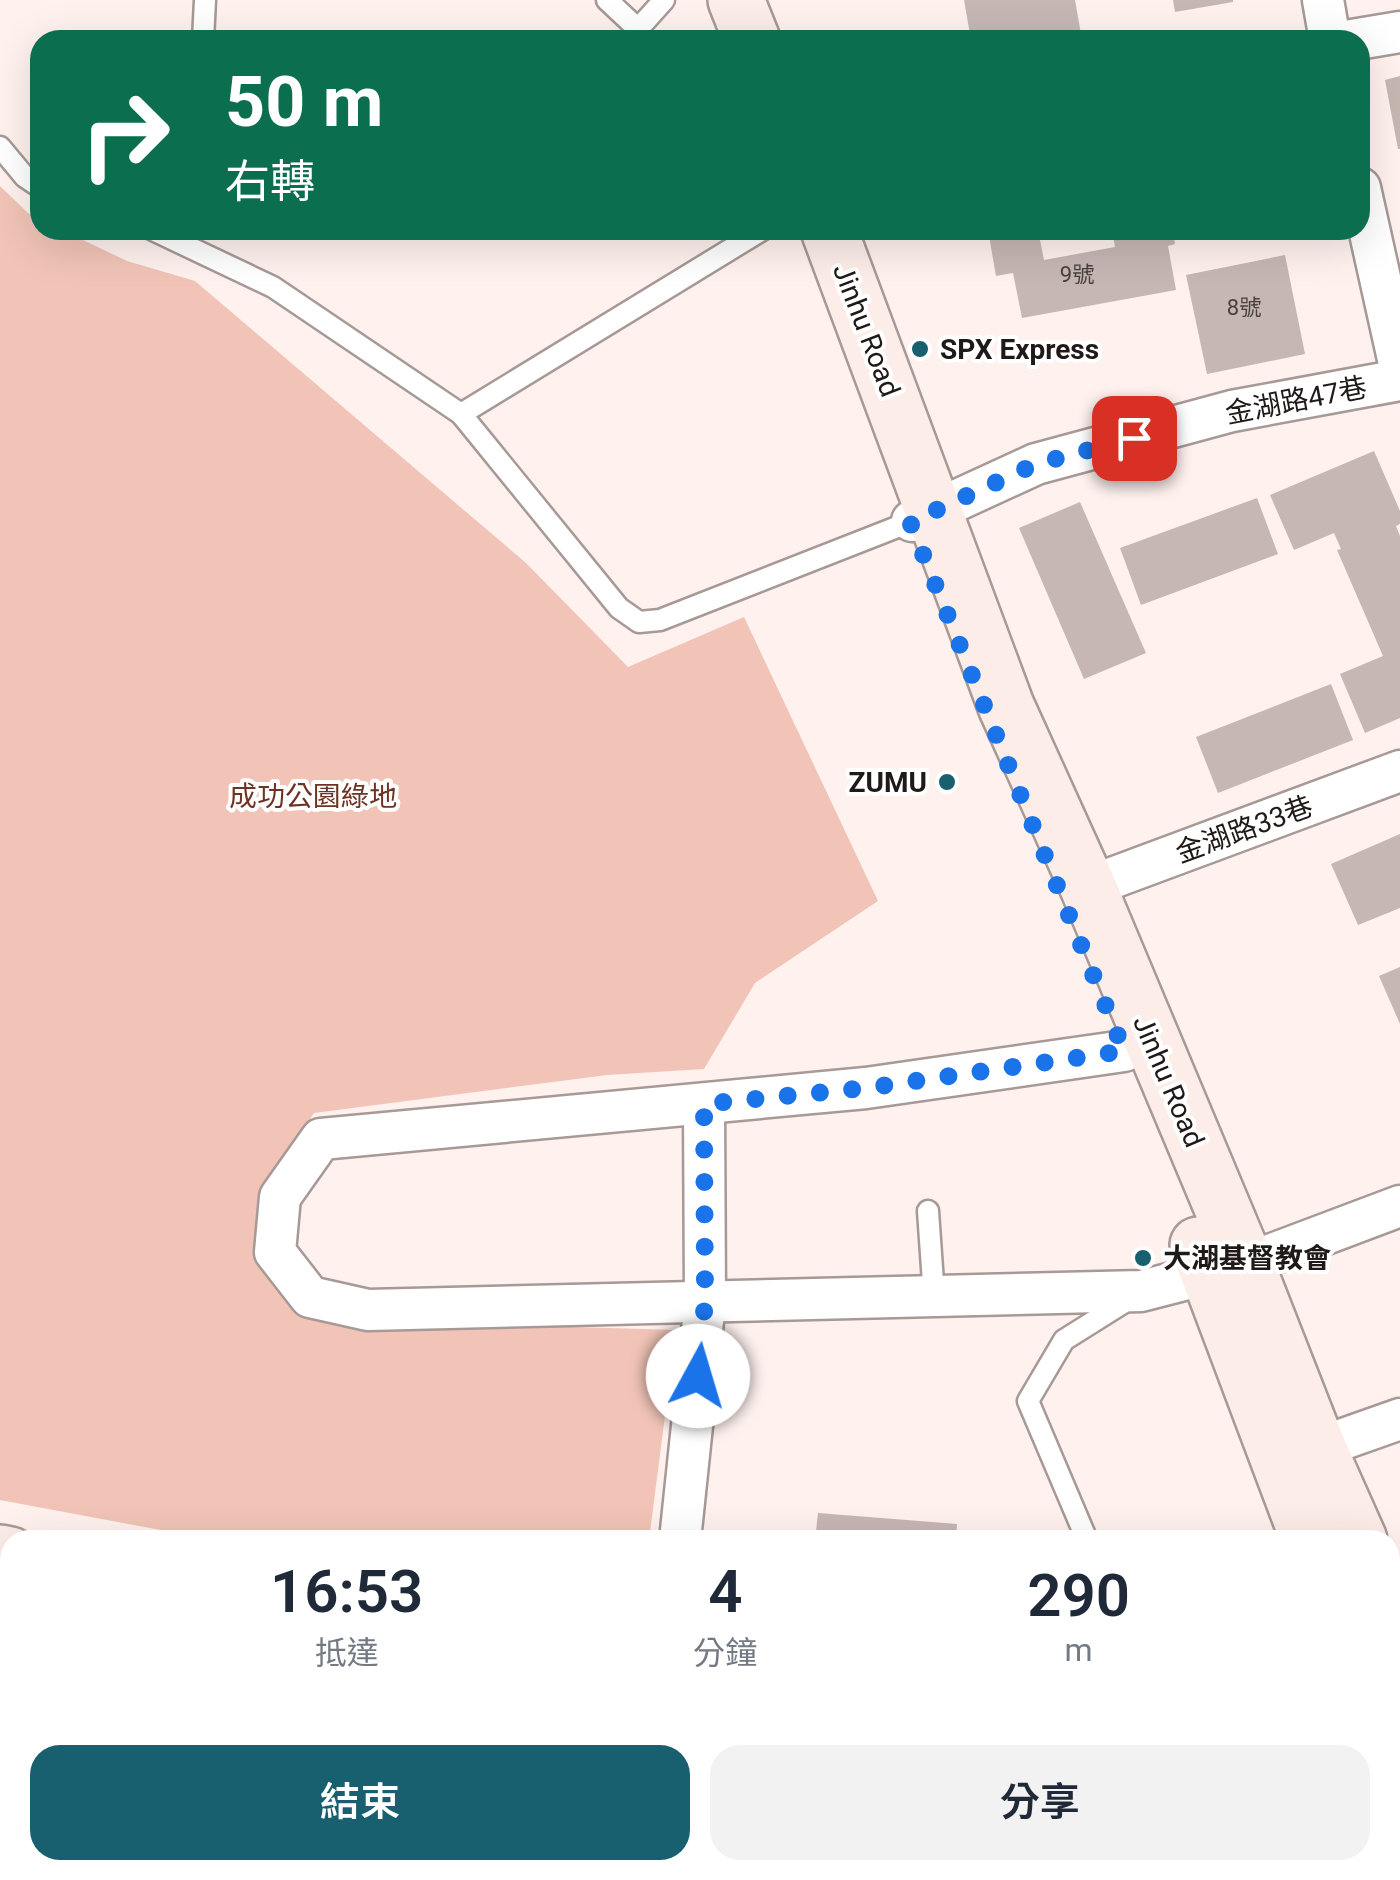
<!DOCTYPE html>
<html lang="zh-TW">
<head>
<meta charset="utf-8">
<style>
  :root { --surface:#fff; --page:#f2f2f3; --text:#1f2937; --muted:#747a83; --accent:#185f70 }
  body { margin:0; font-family:Roboto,"Noto Sans TC",sans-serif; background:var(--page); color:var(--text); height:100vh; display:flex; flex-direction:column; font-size:38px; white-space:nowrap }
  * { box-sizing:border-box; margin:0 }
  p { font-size:32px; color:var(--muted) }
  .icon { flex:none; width:55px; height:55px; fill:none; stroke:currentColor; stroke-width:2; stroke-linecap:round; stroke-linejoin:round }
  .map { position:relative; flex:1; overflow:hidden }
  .details { position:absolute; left:0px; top:1530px; width:1400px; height:350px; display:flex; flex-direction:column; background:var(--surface); border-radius:30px 30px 0 0; box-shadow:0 10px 40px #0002 }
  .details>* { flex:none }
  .banner { position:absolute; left:30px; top:30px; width:1340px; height:210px; border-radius:30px; box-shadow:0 10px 40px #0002; background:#0b6e4f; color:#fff; overflow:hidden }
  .pin { position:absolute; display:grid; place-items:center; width:85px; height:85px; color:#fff; margin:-42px; border-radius:20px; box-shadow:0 5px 15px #0006 }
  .me { position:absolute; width:110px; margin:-55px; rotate:6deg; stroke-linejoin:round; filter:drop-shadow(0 0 8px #0008) }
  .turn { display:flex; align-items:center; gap:35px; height:210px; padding:0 30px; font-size:45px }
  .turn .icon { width:130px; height:130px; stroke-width:2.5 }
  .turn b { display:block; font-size:70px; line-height:85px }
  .eta { display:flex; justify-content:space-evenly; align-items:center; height:170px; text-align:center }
  .eta b { font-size:60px; font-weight:600; line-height:70px }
  .cta { display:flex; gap:20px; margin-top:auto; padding:20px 30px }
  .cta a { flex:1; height:115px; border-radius:30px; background:var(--accent); color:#fff; font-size:40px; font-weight:600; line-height:115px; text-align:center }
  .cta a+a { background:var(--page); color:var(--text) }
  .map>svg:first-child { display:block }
  .green { fill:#f1c4b7 }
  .building { fill:#c6b7b3 }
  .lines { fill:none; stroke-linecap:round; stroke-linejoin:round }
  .lane-casing { stroke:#a79995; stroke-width:25 }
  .street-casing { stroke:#a79995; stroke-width:45 }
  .secondary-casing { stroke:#a79995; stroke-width:60 }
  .lane { stroke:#fff; stroke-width:20 }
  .street { stroke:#fff; stroke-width:40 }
  .secondary { stroke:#fcede9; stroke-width:55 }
  .rail-casing { stroke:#7e7573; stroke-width:11 }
  .rail { stroke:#fff; stroke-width:8; stroke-dasharray:22; stroke-linecap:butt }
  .route { stroke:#1a73e8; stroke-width:18; stroke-dasharray:0 32.4 }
  .poi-dot { fill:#185f70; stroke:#fff; stroke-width:4 }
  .labels { text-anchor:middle; stroke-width:8; stroke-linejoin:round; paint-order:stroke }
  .number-label { font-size:22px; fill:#49403f }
  .street-label { font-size:28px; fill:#1f1918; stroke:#fff }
  .poi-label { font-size:28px; font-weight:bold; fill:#1f1918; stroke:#fff; text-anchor:start }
  .park-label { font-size:28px; fill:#6e3423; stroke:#fff }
</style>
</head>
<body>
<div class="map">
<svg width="1400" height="1880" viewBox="0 0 1400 1880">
  <rect width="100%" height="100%" fill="#fef1ee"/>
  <g class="green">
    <path d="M 0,186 L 28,213 L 40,219 L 40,230 L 62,230 L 127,261 L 195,281 L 526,563 L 628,667 L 744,617 L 878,901 L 755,983 L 704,1069 L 607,1075 L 314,1113 L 261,1193 L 257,1259 L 313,1319 L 676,1330 L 649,1540 L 214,1540 L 0,1500 Z"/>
    <path d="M 132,1870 L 485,1870 L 486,1880 L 141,1880 Z"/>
  </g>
  <g class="building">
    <path d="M 964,0 L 1075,0 L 1081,34 L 1046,40 L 971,40 Z"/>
    <path d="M 1173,0 L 1233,0 L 1233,2 L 1175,12 Z"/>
    <path d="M 1400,76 L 1400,149 L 1398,149 L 1385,80 Z"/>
    <path d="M 988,230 L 1038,230 L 1044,260 L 1115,247 L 1112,230 L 1173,230 L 1175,244 L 1168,246 L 1176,290 L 1022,318 L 1013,273 L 996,276 Z"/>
    <path d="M 1285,255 L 1305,354 L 1207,374 L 1186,275 Z"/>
    <path d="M 1374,451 L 1400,511 L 1400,524 L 1396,526 L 1400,536 L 1400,718 L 1365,733 L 1340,674 L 1383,656 L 1337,550 L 1341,549 L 1334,533 L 1294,550 L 1270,495 Z"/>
    <path d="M 1257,498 L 1278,554 L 1141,605 L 1120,548 Z"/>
    <path d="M 1080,502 L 1146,653 L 1084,679 L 1019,528 Z"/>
    <path d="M 1331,684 L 1353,740 L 1218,793 L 1196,737 Z"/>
    <path d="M 1400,834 L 1400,908 L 1358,925 L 1331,864 Z"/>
    <path d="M 1400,967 L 1400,1024 L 1379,976 Z"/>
    <path d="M 818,1513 L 957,1524 L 956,1540 L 815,1540 Z"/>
    <path d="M 1390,1853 L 1400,1864 L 1400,1880 L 1254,1880 L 1239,1874 L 1239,1870 L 1390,1870 Z"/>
    <path d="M 553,1870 L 634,1870 L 633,1880 L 552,1880 Z"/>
  </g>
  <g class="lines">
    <defs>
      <g id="lane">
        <path d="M 607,0 L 638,29 L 664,0"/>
        <path d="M 203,40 L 205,0"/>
        <path d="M 0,147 L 25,177 L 40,187"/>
        <path d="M 153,230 L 273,287 L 461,414"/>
        <path d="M 762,230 L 461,414 L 619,608 L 639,622 L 660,620 L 910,522"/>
        <path d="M 928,1211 L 934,1297"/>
        <path d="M 1087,1540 L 1028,1401 L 1064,1340 L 1131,1298"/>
      </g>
      <g id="street">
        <path d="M 1323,0 L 1330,40"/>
        <path d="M 1352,40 L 1400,32"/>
        <path d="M 1360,188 L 1400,368"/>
        <path d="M 912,521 L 1036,464 L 1232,411 L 1400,380"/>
        <path d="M 1088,887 L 1400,771"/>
        <path d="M 1124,1051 L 866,1088 L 321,1139 L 280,1197 L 275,1252 L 310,1297 L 368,1310 L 1141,1291 L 1246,1264 L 1400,1206"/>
        <path d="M 1318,1448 L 1400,1419"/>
        <path d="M 680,1540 L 705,1302 L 704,1104"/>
        <path d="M 10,1703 L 3,1733 L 10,1825"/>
        <path d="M 14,1870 L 14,1880"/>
        <path d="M 937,1880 L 938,1870"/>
        <path d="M 1216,1880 L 1216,1870"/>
      </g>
      <g id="secondary">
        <path d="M 736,0 L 752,40"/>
        <path d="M 829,230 L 1006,706 L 1088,887 L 1246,1264 L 1318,1448 L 1359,1540"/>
        <path d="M 1198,1245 L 1309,1540"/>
        <path d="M 0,1553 L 10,1555"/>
        <path d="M 1390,1608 L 1400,1632"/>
        <path d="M 0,1627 L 10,1629"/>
        <path d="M 1390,1711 L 1400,1724"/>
        <path d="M 1390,1772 L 1400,1772"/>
      </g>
    </defs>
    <use href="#lane" class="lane-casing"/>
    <use href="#street" class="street-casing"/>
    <use href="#secondary" class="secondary-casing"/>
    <use href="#lane" class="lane"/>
    <use href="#street" class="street"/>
    <use href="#secondary" class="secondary"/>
    <defs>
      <g id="rail">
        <path d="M 0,1573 L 10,1575"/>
        <path d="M 0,1597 L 10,1599"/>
        <path d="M 1390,1709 L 1400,1707"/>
        <path d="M 1390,1732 L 1400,1730"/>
      </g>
    </defs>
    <use href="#rail" class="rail-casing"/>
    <use href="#rail" class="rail"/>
  </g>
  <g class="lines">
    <path class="route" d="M 698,1376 L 705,1302 L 704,1104 L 866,1088 L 1124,1051 L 910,522 L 1036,464 L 1134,438"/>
  </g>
  <g class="poi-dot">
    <circle cx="920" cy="349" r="10"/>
    <circle cx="947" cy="782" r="10"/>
    <circle cx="1143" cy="1258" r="10"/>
  </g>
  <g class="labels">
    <g class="number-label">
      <text x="1077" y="282">9號</text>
      <text x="1244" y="315">8號</text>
    </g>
    <g class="street-label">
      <text transform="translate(867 330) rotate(69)" y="10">Jinhu Road</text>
      <text transform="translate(1296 400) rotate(-11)" y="10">金湖路47巷</text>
      <text transform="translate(1244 829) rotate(-20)" y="10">金湖路33巷</text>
      <text transform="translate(1169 1081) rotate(67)" y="10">Jinhu Road</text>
    </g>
    <g class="poi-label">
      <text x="940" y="359">SPX Express</text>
      <text x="927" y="792" text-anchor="end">ZUMU</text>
      <text x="1163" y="1268">大湖基督教會</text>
    </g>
    <g class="park-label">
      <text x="313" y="806">成功公園綠地</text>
    </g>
  </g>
</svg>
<div class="pin" style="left:1134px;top:438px;background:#d93025"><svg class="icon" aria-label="arrive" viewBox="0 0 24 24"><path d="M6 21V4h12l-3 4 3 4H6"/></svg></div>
<svg class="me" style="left:698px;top:1376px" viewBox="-20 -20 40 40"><circle r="19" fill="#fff"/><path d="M0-13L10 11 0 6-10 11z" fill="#1a73e8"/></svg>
<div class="banner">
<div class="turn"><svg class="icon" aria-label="right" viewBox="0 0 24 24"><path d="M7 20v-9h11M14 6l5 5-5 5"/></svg><div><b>50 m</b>右轉</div></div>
</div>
<section class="details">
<div class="eta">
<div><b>16:53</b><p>抵達</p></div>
<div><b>4</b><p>分鐘</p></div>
<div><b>290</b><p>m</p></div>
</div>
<div class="cta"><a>結束</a><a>分享</a></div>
</section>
</div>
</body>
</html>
